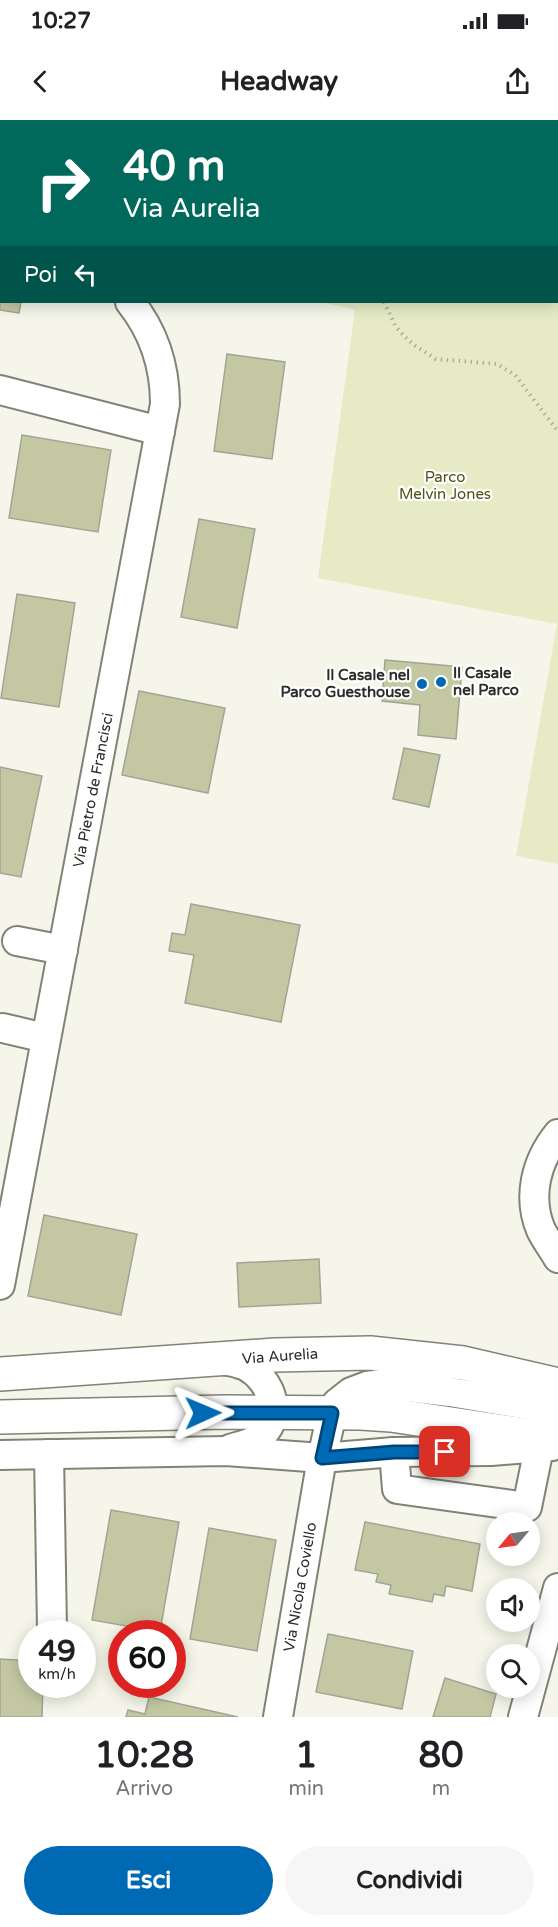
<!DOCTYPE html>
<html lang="it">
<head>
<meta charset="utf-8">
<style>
  :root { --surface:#fff; --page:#f6f6f6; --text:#202124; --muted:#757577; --accent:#0069b4 }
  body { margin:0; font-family:"Varela Round",sans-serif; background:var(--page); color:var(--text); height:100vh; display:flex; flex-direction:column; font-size:22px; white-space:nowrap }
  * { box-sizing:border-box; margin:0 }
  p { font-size:20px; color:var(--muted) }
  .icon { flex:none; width:33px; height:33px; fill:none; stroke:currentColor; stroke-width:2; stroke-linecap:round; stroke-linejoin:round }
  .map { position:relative; height:1597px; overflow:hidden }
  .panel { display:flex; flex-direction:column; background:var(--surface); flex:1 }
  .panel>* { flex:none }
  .banner { position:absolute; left:0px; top:0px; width:558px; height:183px; box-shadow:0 3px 15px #0003; background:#00695c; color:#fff; overflow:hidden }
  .needle { width:39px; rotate:241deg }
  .tools { position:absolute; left:486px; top:1392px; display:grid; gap:12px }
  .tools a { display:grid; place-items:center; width:54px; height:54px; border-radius:50%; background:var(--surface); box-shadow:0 3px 15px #0003; font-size:30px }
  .speed { position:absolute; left:18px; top:1500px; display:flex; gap:12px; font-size:30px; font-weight:700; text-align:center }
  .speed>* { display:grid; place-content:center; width:78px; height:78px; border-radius:50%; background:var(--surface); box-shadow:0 3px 15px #0003; line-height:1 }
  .speed small { font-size:15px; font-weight:400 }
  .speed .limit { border:9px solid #d22; background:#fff; color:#111 }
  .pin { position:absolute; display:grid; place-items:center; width:51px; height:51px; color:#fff; margin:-26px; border-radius:12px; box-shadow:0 3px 9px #0006 }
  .me { position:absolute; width:66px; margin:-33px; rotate:89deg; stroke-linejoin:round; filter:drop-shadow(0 0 4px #0008) }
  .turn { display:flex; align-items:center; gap:21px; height:126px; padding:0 24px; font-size:27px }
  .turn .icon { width:78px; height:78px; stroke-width:2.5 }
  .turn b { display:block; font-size:42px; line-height:51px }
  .then { display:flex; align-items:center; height:57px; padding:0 24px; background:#0003; gap:12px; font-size:22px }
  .eta { display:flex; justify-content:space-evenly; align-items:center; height:102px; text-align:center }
  .eta b { font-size:36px; font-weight:700; line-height:42px }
  .cta { display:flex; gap:12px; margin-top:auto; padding:12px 24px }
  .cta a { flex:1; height:69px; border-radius:36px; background:var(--accent); color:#fff; font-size:24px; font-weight:700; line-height:69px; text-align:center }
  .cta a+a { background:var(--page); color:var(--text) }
  .status { display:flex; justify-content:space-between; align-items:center; height:42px; padding:0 30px; background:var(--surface); direction:ltr }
  .status svg { height:16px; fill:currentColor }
  header { display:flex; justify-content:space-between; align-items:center; height:78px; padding:0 24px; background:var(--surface); font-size:27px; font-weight:700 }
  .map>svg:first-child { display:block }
  .green { fill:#e6ebc6 }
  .building { fill:#c4c8a2; stroke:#a2a497; stroke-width:1.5 }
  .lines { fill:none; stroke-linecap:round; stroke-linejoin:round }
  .minor-casing { stroke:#818377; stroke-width:32 }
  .major-casing { stroke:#818377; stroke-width:36 }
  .path { stroke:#adaea3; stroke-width:4; stroke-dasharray:1.5 4.5; stroke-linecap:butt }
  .minor { stroke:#fff; stroke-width:28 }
  .major { stroke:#fff; stroke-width:33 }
  .route-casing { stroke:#004475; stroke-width:15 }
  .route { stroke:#0069b4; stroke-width:10 }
  .poi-dot { fill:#0069b4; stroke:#fff; stroke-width:2 }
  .labels { text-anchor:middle; stroke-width:4.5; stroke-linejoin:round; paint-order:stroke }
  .park-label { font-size:15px; fill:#4d5114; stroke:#fff }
  .poi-label { font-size:15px; font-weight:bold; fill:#2b2c27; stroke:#fff; text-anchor:start }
  .street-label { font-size:15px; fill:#2b2c27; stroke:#fff }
</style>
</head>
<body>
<div class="status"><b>10:27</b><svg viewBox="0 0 49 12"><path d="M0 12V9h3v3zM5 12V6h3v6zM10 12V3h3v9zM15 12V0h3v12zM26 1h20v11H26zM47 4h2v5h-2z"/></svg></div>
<header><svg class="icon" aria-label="back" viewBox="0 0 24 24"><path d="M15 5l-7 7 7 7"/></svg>Headway<svg class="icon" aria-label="share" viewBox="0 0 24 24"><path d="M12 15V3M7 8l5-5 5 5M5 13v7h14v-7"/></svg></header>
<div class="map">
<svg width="558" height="1597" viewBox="0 0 558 1597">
  <rect width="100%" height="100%" fill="#f5f6e9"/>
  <g class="green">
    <path d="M 0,0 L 252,0 L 2,2 L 1,51 Z"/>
    <path d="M 557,89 L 558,91 L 558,744 L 516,736 L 557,504 L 318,458 L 355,190 L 322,182 L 556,182 Z"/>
  </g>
  <g class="building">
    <path d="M 0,128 L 2,182 L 21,182 L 19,193 L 0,190 Z"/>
    <path d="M 227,234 L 285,242 L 272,339 L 214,331 Z"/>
    <path d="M 22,315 L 111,330 L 98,412 L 9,398 Z"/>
    <path d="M 199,399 L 255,409 L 237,508 L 181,497 Z"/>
    <path d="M 17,474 L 75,483 L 59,587 L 1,578 Z"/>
    <path d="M 385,540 L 462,547 L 456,619 L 418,615 L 420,585 L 382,581 Z"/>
    <path d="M 139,571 L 225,588 L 208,673 L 122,655 Z"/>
    <path d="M 404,628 L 440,635 L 429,687 L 393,679 Z"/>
    <path d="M 0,647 L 42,656 L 21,757 L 0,753 Z"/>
    <path d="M 191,784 L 300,805 L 281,902 L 185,883 L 194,835 L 169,831 L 172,813 L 185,815 Z"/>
    <path d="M 44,1095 L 137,1114 L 121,1195 L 28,1176 Z"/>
    <path d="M 319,1139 L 321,1183 L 239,1187 L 237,1143 Z"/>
    <path d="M 111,1390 L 179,1402 L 160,1512 L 92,1500 Z"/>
    <path d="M 365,1402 L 480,1424 L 472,1471 L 446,1466 L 444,1476 L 434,1474 L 432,1482 L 389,1474 L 391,1465 L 376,1462 L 378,1454 L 355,1450 Z"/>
    <path d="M 209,1408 L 276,1420 L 257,1531 L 190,1519 Z"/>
    <path d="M 328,1514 L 413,1531 L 402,1589 L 316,1572 Z"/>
    <path d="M 0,1539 L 32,1541 L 32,1564 L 43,1564 L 42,1597 L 0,1597 Z"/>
    <path d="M 445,1558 L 496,1574 L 490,1597 L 433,1597 Z"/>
    <path d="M 149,1577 L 238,1597 L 126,1597 L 128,1590 L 145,1594 Z"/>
  </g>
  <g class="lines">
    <defs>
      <g id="minor">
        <path d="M 0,73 L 2,74"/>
        <path d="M 0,270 L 160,311"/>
        <path d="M 17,821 L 63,830"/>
        <path d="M 3,908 L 45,918"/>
        <path d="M 558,1014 C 536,1041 527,1077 541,1110 C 546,1120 553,1129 558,1138"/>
        <path d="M 0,1165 L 165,284 C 165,246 154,212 130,182"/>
        <path d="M 223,1240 C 231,1241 239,1243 246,1246 C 273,1261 285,1299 257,1319 C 249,1324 239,1326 230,1329"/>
        <path d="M 394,1332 L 397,1369 L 527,1387 L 539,1328"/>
        <path d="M 49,1334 L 52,1510"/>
        <path d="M 0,1335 L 226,1331 L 322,1338 L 394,1332 L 491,1331 L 552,1326"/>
        <path d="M 278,1597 L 322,1338 L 332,1293 L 337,1283 L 351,1272 L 367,1266 L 382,1264 L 450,1272 L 558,1290"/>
        <path d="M 523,1597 L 558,1468"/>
      </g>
      <g id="major">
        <path d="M 0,1254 L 275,1235 L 370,1233 L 463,1243 L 558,1265"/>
        <path d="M 0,1297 L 225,1292 L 361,1293 L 391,1295 L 558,1320"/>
      </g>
    </defs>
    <use href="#minor" class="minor-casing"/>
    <use href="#major" class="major-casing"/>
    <path class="path" d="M 384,182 L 396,207 L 404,216 L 414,225 L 436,239 L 497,244 L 515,255 L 557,310"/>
    <use href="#minor" class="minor"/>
    <use href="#major" class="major"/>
  </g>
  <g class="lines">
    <defs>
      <path id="route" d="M 203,1293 L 332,1293 L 322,1338 L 394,1332 L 445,1332"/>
    </defs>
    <use href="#route" class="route-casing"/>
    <use href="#route" class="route"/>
  </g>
  <g class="poi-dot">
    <circle cx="441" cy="562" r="6"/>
    <circle cx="422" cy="564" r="6"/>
  </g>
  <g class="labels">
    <g class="park-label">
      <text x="445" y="362">Parco<tspan x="445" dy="17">Melvin Jones</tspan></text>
    </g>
    <g class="poi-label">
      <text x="453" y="558">Il Casale<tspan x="453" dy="17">nel Parco</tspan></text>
      <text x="410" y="560" text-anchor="end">Il Casale nel<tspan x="410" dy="17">Parco Guesthouse</tspan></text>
    </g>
    <g class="street-label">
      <text transform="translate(93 670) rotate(-79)" y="5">Via Pietro de Francisci</text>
      <text transform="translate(280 1236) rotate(-4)" y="5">Via Aurelia</text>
      <text transform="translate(300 1467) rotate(-80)" y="5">Via Nicola Coviello</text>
    </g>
  </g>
</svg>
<div class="tools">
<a><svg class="needle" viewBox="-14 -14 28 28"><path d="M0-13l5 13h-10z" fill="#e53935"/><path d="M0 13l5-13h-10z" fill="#757577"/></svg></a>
<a><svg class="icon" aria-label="sound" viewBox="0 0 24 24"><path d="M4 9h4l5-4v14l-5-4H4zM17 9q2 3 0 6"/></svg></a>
<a><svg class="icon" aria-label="search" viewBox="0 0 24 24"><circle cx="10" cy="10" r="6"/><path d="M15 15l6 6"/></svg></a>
</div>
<div class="speed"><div>49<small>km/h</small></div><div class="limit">60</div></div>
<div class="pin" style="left:445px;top:1332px;background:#d93025"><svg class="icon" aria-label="arrive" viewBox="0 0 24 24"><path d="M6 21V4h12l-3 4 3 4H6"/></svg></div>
<svg class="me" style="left:203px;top:1293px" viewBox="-20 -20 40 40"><path d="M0-17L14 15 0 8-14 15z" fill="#0069b4" stroke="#fff" stroke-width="4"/></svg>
<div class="banner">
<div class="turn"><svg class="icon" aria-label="right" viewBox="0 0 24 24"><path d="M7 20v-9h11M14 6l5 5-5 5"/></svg><div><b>40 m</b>Via Aurelia</div></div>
<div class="then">Poi<svg class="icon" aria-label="left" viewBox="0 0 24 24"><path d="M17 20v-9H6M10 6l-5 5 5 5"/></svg></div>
</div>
</div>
<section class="panel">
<div class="eta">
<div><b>10:28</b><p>Arrivo</p></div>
<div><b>1</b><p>min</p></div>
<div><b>80</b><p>m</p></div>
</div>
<div class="cta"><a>Esci</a><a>Condividi</a></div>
</section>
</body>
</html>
